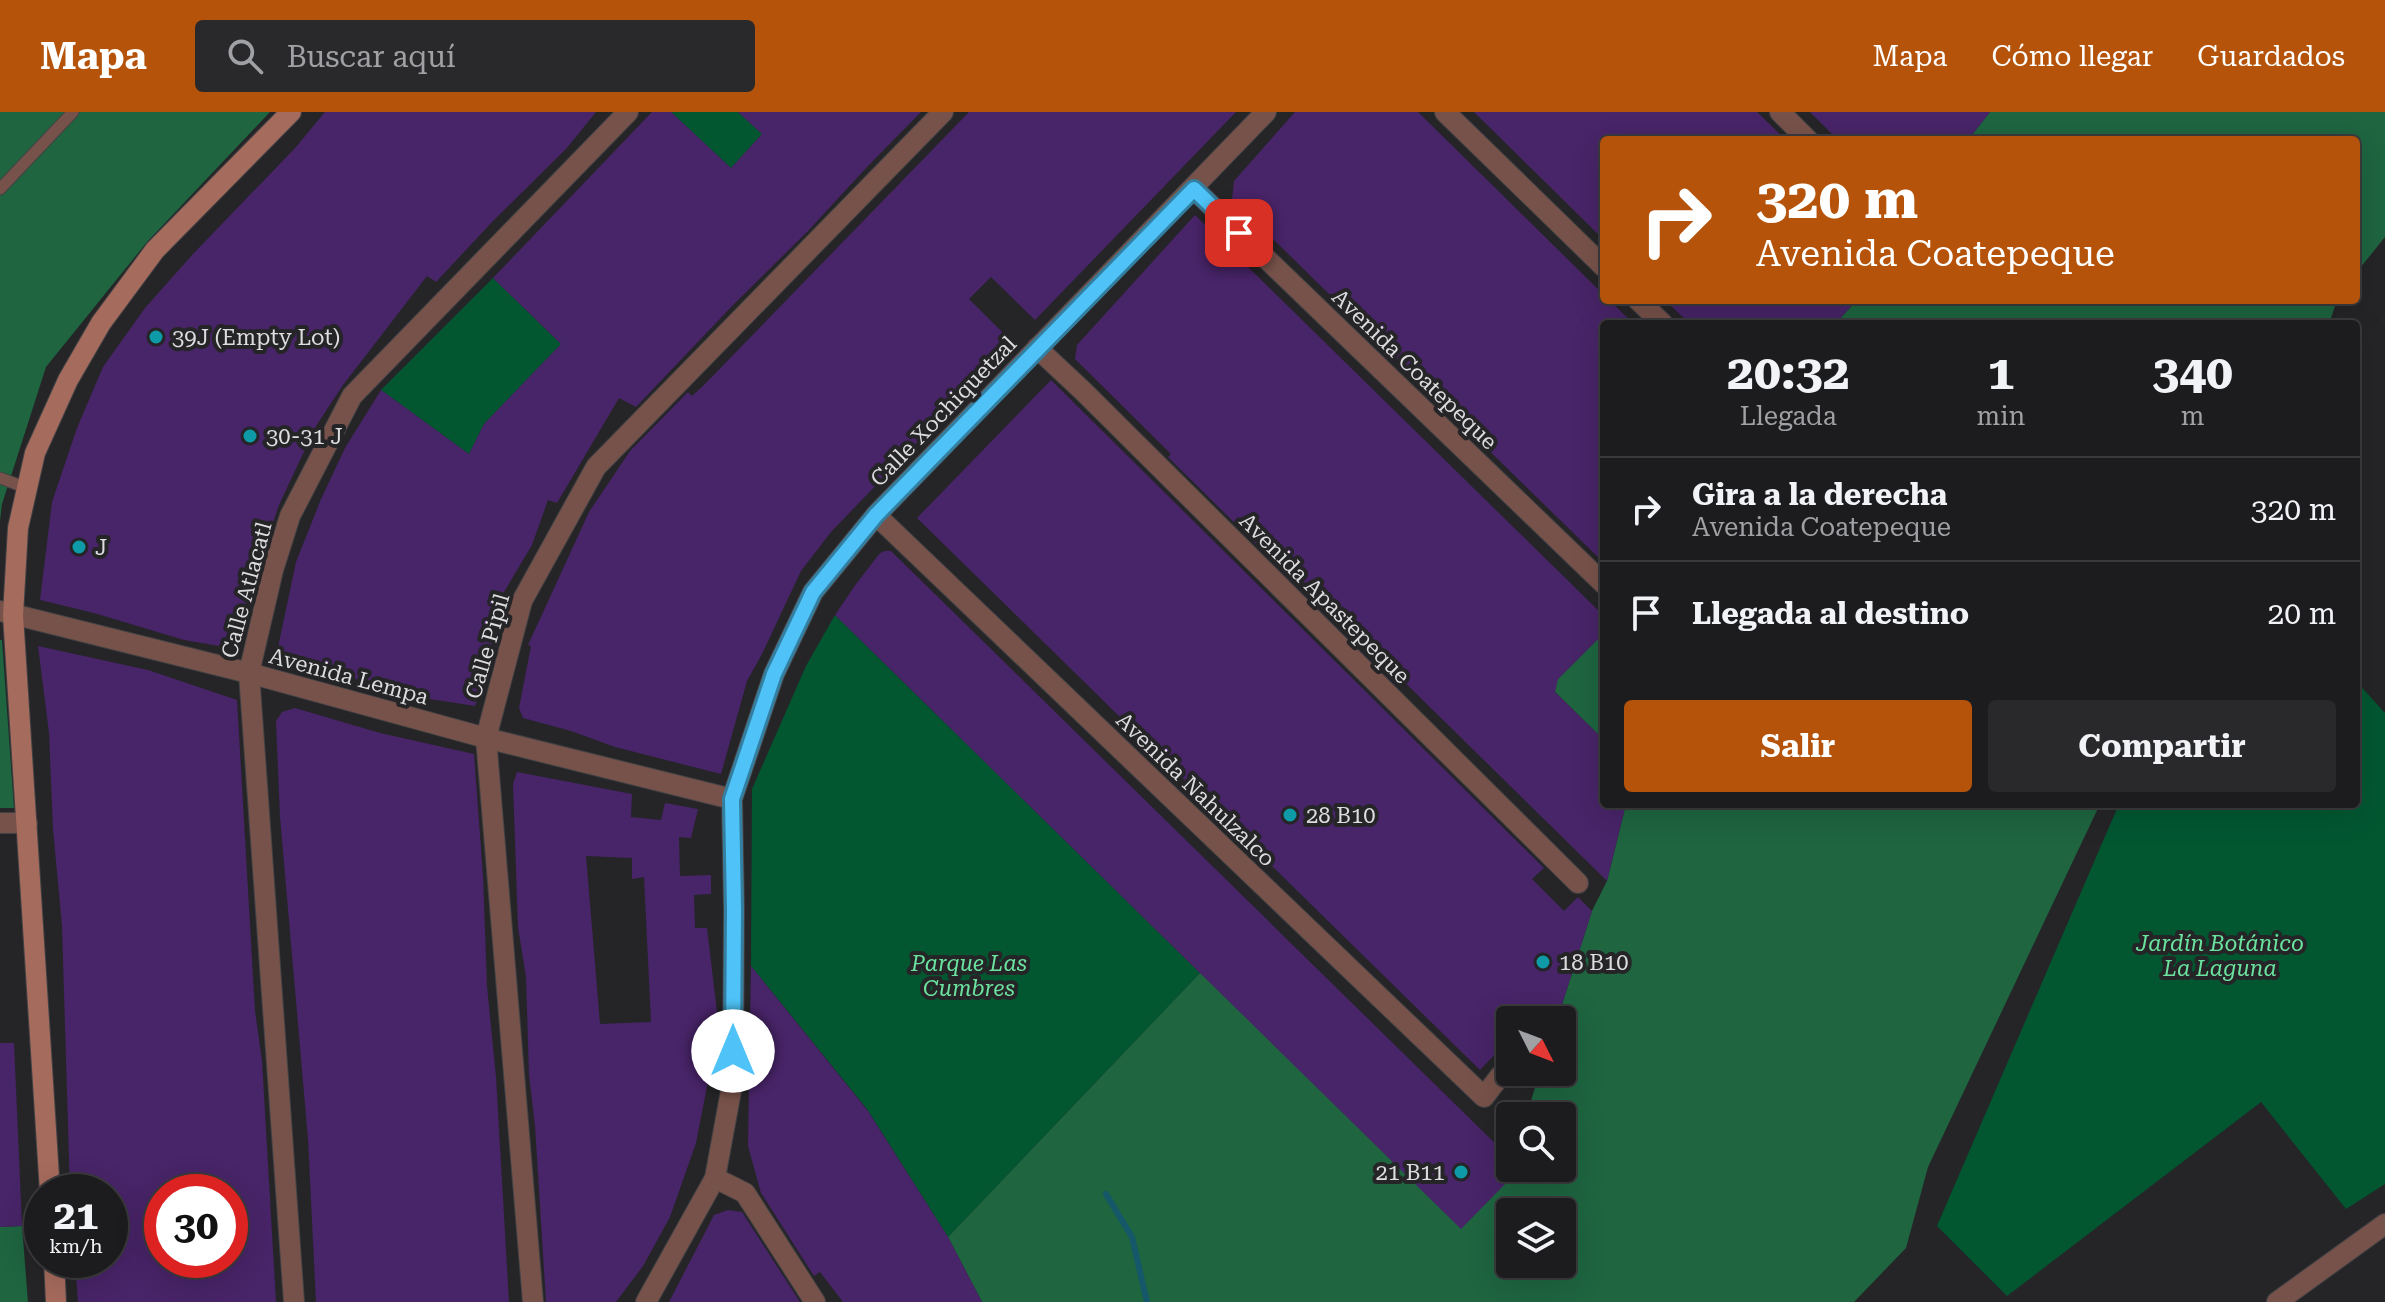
<!DOCTYPE html>
<html lang="es">
<head>
<meta charset="utf-8">
<style>
  :root { --surface:#1c1c1e; --page:#29292b; --text:#f1f3f6; --muted:#a0a1a4; --line:#3a3a3c; --accent:#b45309 }
  body { margin:0; font-family:"Roboto Serif",serif; background:var(--page); color:var(--text); height:100vh; display:flex; flex-direction:column; font-size:30px; white-space:nowrap }
  * { box-sizing:border-box; margin:0 }
  p { font-size:26px; color:var(--muted) }
  .icon { flex:none; width:44px; height:44px; fill:none; stroke:currentColor; stroke-width:2; stroke-linecap:round; stroke-linejoin:round }
  .map { position:relative; flex:1; overflow:hidden }
  .panel { position:absolute; left:1600px; top:208px; width:760px; height:488px; display:flex; flex-direction:column; background:var(--surface); border-radius:8px; box-shadow:0 8px 32px #0002,0 0 0 2px var(--line) }
  .panel>* { flex:none }
  .hud { position:absolute; left:1600px; top:24px; width:760px; height:168px; border-radius:8px; box-shadow:0 8px 32px #0002,0 0 0 2px var(--line); background:#b45309; color:#fff; overflow:hidden }
  .needle { width:52px; rotate:132deg }
  .tools { position:absolute; left:1496px; top:894px; display:grid; gap:16px }
  .tools a { display:grid; place-items:center; width:80px; height:80px; border-radius:8px; background:var(--surface); box-shadow:0 8px 32px #0002,0 0 0 2px var(--line); font-size:40px }
  .speed { position:absolute; left:24px; top:1062px; display:flex; gap:16px; font-size:40px; font-weight:700; text-align:center }
  .speed>* { display:grid; place-content:center; width:104px; height:104px; border-radius:50%; background:var(--surface); box-shadow:0 8px 32px #0002,0 0 0 2px var(--line); line-height:1 }
  .speed small { font-size:20px; font-weight:400 }
  .speed .limit { border:12px solid #d22; background:#fff; color:#111 }
  .pin { position:absolute; display:grid; place-items:center; width:68px; height:68px; color:#fff; margin:-34px; border-radius:16px; box-shadow:0 4px 12px #0006 }
  .me { position:absolute; width:88px; margin:-44px; rotate:0deg; stroke-linejoin:round; filter:drop-shadow(0 0 6px #0008) }
  .turn { display:flex; align-items:center; gap:28px; height:168px; padding:0 24px; font-size:36px }
  .turn .icon { width:104px; height:104px; stroke-width:2.5 }
  .turn b { display:block; font-size:56px; line-height:68px }
  .eta { display:flex; justify-content:space-evenly; align-items:center; height:136px; text-align:center }
  .eta b { font-size:48px; font-weight:700; line-height:56px }
  .cta { display:flex; gap:16px; margin-top:auto; padding:16px 24px }
  .cta a { flex:1; height:92px; border-radius:8px; background:var(--accent); color:#fff; font-size:32px; font-weight:700; line-height:92px; text-align:center }
  .cta a+a { background:var(--page); color:var(--text) }
  ul { padding:0; list-style:none }
  li { display:flex; align-items:center; gap:24px; height:104px; padding:0 24px; border-top:2px solid var(--line) }
  li div { flex:1 }
  li b { display:block; font-size:30px }
  li em { font-style:normal }
  header { display:flex; align-items:center; gap:48px; box-sizing:border-box; height:112px; padding:0 40px; background:var(--accent); color:#fff }
  header strong { font-size:38px }
  nav { display:flex; gap:44px; margin-inline-start:auto; font-size:28px }
  .search { width:560px; height:72px; background:var(--page); display:flex; align-items:center; gap:20px; box-sizing:border-box; padding:0 28px; border-radius:8px; color:var(--muted); font-size:30px }
  .map>svg:first-child { display:block }
  .green { fill:#025731 }
  .forest { fill:#1e6540; fill-rule:evenodd }
  .lines { fill:none; stroke-linecap:round; stroke-linejoin:round }
  .stream { stroke:#155869; stroke-width:6 }
  .building { fill:#482468; fill-rule:evenodd }
  .lane-casing { stroke:#424245; stroke-width:13 }
  .street-casing { stroke:#424245; stroke-width:22 }
  .secondary-casing { stroke:#424245; stroke-width:22 }
  .lane { stroke:#77524a; stroke-width:11 }
  .street { stroke:#77524a; stroke-width:20 }
  .secondary { stroke:#a56b5d; stroke-width:20 }
  .route-casing { stroke:#337fa1; stroke-width:20 }
  .route { stroke:#4fc3f7; stroke-width:14 }
  .culture-dot { fill:#0f9aa8; stroke:#252528; stroke-width:3 }
  .labels { text-anchor:middle; stroke-width:8; stroke-linejoin:round; paint-order:stroke }
  .poi-label { font-size:22px; fill:#dddddf; stroke:#252528; text-anchor:start }
  .street-label { font-size:22px; fill:#dddddf; stroke:#252528 }
  .park-label { font-size:22px; font-style:italic; fill:#6be39f; stroke:#252528 }
</style>
</head>
<body>
<header>
<strong>Mapa</strong>
<div class="search"><svg class="icon" aria-label="search" viewBox="0 0 24 24"><circle cx="10" cy="10" r="6"/><path d="M15 15l6 6"/></svg>Buscar aquí</div>
<nav><a>Mapa</a><a>Cómo llegar</a><a>Guardados</a></nav>
</header>
<div class="map">
<svg width="2385" height="1190" viewBox="0 0 2385 1190">
  <rect width="100%" height="100%" fill="#252528"/>
  <g class="green">
    <path d="M 671,0 L 738,0 L 762,22 L 731,56 Z"/>
    <path d="M 493,166 L 561,232 L 484,312 L 469,342 L 381,278 Z"/>
    <path d="M 835,503 L 1200,861 L 948,1125 L 867,997 L 751,854 L 752,677 L 806,554 Z"/>
    <path d="M 2356,569 L 2385,601 L 2385,1072 L 2346,1097 L 2261,990 L 2007,1184 L 1937,1114 L 2119,692 L 2356,692 Z"/>
  </g>
  <g class="forest">
    <path d="M 0,0 L 270,0 L 147,130 L 46,255 L 2,392 L 0,409 Z"/>
    <path d="M 1990,0 L 2385,0 L 2385,125 L 2356,161 L 2356,28 L 1968,28 Z"/>
    <path d="M 1857,188 L 2337,188 L 2329,212 L 1835,212 Z"/>
    <path d="M 1604,521 L 1604,628 L 1550,575 Z"/>
    <path d="M 0,528 L 2,528 L 14,696 L 0,696 Z"/>
    <path d="M 1626,692 L 2100,692 L 1928,1055 L 1906,1136 L 1854,1190 L 982,1190 L 948,1125 L 1200,861 L 1509,1068 L 1512,1056 L 1562,1056 L 1562,1004 L 1526,1004 L 1540,960 L 1562,960 L 1562,908 L 1557,908 L 1592,799 L 1607,769 ZM 1510,1100 L 1562,1100 L 1562,1152 L 1510,1152 Z"/>
    <path d="M 22,1114 L 28,1190 L 0,1190 L 0,1115 Z"/>
  </g>
  <g class="lines">
    <path class="stream" d="M 1106,1082 L 1132,1125 L 1147,1190"/>
  </g>
  <g class="building">
    <path d="M 325,0 L 596,0 L 566,37 L 493,109 L 436,170 L 427,164 L 343,273 L 316,314 L 279,393 L 262,444 L 241,532 L 231,536 L 184,528 L 94,501 L 40,488 L 52,390 L 77,316 L 103,255 L 145,196 L 193,142 L 296,35 Z"/>
    <path d="M 652,0 L 671,0 L 731,56 L 762,22 L 738,0 L 921,0 L 867,55 L 808,119 L 733,193 L 636,295 L 619,286 L 557,391 L 548,388 L 532,433 L 501,485 L 508,490 L 499,527 L 475,594 L 423,586 L 335,561 L 280,548 L 277,540 L 296,450 L 321,387 L 345,336 L 381,278 L 469,342 L 484,312 L 561,232 L 493,166 Z"/>
    <path d="M 969,0 L 1236,0 L 1035,208 L 991,165 L 969,187 L 1013,231 L 831,420 L 801,459 L 762,542 L 747,569 L 721,662 L 615,635 L 571,619 L 523,606 L 519,596 L 531,534 L 528,533 L 589,400 L 630,339 L 688,280 L 692,284 L 704,273 Z"/>
    <path d="M 1295,0 L 1418,0 L 1604,183 L 1604,188 L 1609,188 L 1634,212 L 1604,212 L 1604,451 L 1232,87 L 1234,69 Z"/>
    <path d="M 1474,0 L 1757,0 L 1786,28 L 1604,28 L 1604,128 Z"/>
    <path d="M 1810,0 L 1990,0 L 1968,28 L 1838,28 Z"/>
    <path d="M 1195,103 L 1604,504 L 1604,521 L 1558,567 L 1555,580 L 1604,628 L 1604,692 L 1626,692 L 1607,769 L 1275,443 L 1271,447 L 1168,345 L 1171,342 L 1075,247 L 1077,233 Z"/>
    <path d="M 1665,188 L 1857,188 L 1835,212 L 1690,212 Z"/>
    <path d="M 1051,268 L 1544,756 L 1532,767 L 1564,799 L 1578,785 L 1592,799 L 1557,908 L 1510,908 L 1510,950 L 1498,939 L 1480,958 L 917,406 Z"/>
    <path d="M 885,439 L 891,439 L 1510,1046 L 1509,1068 L 1461,1117 L 835,503 L 856,472 L 880,441 Z"/>
    <path d="M 38,534 L 148,558 L 237,588 L 255,899 L 262,949 L 276,1190 L 78,1190 L 75,1148 L 110,1148 L 110,1080 L 70,1080 L 62,814 L 53,717 L 49,621 ZM 162,1080 L 230,1080 L 230,1148 L 162,1148 Z"/>
    <path d="M 295,596 L 380,621 L 474,642 L 483,764 L 487,874 L 496,965 L 509,1190 L 316,1190 L 308,1027 L 280,705 L 276,609 L 282,600 Z"/>
    <path d="M 517,660 L 632,682 L 631,705 L 661,708 L 665,691 L 698,697 L 691,726 L 679,725 L 680,764 L 711,763 L 711,782 L 694,783 L 695,816 L 707,816 L 717,900 L 709,964 L 696,1031 L 670,1105 L 643,1154 L 616,1190 L 546,1190 L 535,1014 L 529,963 L 526,865 L 518,815 L 513,672 ZM 586,744 L 632,746 L 632,767 L 644,765 L 651,910 L 600,912 Z"/>
    <path d="M 751,854 L 868,999 L 948,1125 L 982,1190 L 843,1190 L 820,1160 L 814,1164 L 761,1081 L 748,1034 Z"/>
    <path d="M 0,931 L 14,931 L 22,1114 L 0,1115 Z"/>
    <path d="M 728,1098 L 742,1100 L 800,1190 L 669,1190 L 714,1103 Z"/>
  </g>
  <g class="lines">
    <defs>
      <g id="lane">
        <path d="M 0,77 L 73,0"/>
        <path d="M 0,366 L 27,376"/>
      </g>
      <g id="street">
        <path d="M 1445,0 L 1604,155"/>
        <path d="M 1780,0 L 1808,28"/>
        <path d="M 1194,77 L 1604,472"/>
        <path d="M 1638,188 L 1663,212"/>
        <path d="M 1037,236 L 1083,279 L 1578,771"/>
        <path d="M 876,403 L 1484,985 L 1500,964"/>
        <path d="M 0,499 L 249,561 L 486,626 L 732,687"/>
        <path d="M 0,711 L 27,711"/>
        <path d="M 715,1066 L 745,1081 L 815,1190"/>
        <path d="M 294,1190 L 249,561 L 273,458 L 290,404 L 352,284 L 628,0"/>
        <path d="M 533,1190 L 486,626 L 522,489 L 596,355 L 943,0"/>
        <path d="M 646,1190 L 715,1066 L 733,968 L 734,798 L 732,687 L 774,562 L 813,480 L 876,403 L 1266,0"/>
        <path d="M 2277,1190 L 2385,1112"/>
      </g>
      <g id="secondary">
        <path d="M 50,1080 L 13,503 L 18,416 L 35,341 L 68,268 L 101,211 L 155,138 L 291,0"/>
        <path d="M 54,1148 L 56,1190"/>
      </g>
    </defs>
    <use href="#lane" class="lane-casing"/>
    <use href="#street" class="street-casing"/>
    <use href="#secondary" class="secondary-casing"/>
    <use href="#lane" class="lane"/>
    <use href="#street" class="street"/>
    <use href="#secondary" class="secondary"/>
  </g>
  <g class="lines">
    <defs>
      <path id="route" d="M 733,939 L 734,798 L 732,687 L 774,562 L 813,480 L 876,403 L 1194,77 L 1239,121"/>
    </defs>
    <use href="#route" class="route-casing"/>
    <use href="#route" class="route"/>
  </g>
  <g class="culture-dot">
    <circle cx="156" cy="225" r="8"/>
    <circle cx="250" cy="324" r="8"/>
    <circle cx="79" cy="435" r="8"/>
    <circle cx="1290" cy="703" r="8"/>
    <circle cx="1543" cy="850" r="8"/>
    <circle cx="1461" cy="1060" r="8"/>
  </g>
  <g class="labels">
    <g class="poi-label">
      <text x="172" y="233">39J (Empty Lot)</text>
      <text x="266" y="332">30-31 J</text>
      <text x="95" y="443">J</text>
      <text x="1306" y="711">28 B10</text>
      <text x="1559" y="858">18 B10</text>
      <text x="1445" y="1068" text-anchor="end">21 B11</text>
    </g>
    <g class="street-label">
      <text transform="translate(1415 257) rotate(44)" y="8">Avenida Coatepeque</text>
      <text transform="translate(943 299) rotate(-46)" y="8">Calle Xochiquetzal</text>
      <text transform="translate(246 478) rotate(-75)" y="8">Calle Atlacatl</text>
      <text transform="translate(1325 486) rotate(45)" y="8">Avenida Apastepeque</text>
      <text transform="translate(487 534) rotate(-74)" y="8">Calle Pipil</text>
      <text transform="translate(349 564) rotate(15)" y="8">Avenida Lempa</text>
      <text transform="translate(1196 677) rotate(44)" y="8">Avenida Nahulzalco</text>
    </g>
    <g class="park-label">
      <text x="2220" y="839">Jardín Botánico<tspan x="2220" dy="25">La Laguna</tspan></text>
      <text x="969" y="859">Parque Las<tspan x="969" dy="25">Cumbres</tspan></text>
    </g>
  </g>
</svg>
<div class="tools">
<a><svg class="needle" viewBox="-14 -14 28 28"><path d="M0-13l5 13h-10z" fill="#e53935"/><path d="M0 13l5-13h-10z" fill="#a0a1a4"/></svg></a>
<a><svg class="icon" aria-label="search" viewBox="0 0 24 24"><circle cx="10" cy="10" r="6"/><path d="M15 15l6 6"/></svg></a>
<a><svg class="icon" aria-label="layers" viewBox="0 0 24 24"><path d="M12 4l9 5-9 5-9-5zM3 14l9 5 9-5"/></svg></a>
</div>
<div class="speed"><div>21<small>km/h</small></div><div class="limit">30</div></div>
<div class="pin" style="left:1239px;top:121px;background:#d93025"><svg class="icon" aria-label="arrive" viewBox="0 0 24 24"><path d="M6 21V4h12l-3 4 3 4H6"/></svg></div>
<svg class="me" style="left:733px;top:939px" viewBox="-20 -20 40 40"><circle r="19" fill="#fff"/><path d="M0-13L10 11 0 6-10 11z" fill="#4fc3f7"/></svg>
<div class="hud">
<div class="turn"><svg class="icon" aria-label="right" viewBox="0 0 24 24"><path d="M7 20v-9h11M14 6l5 5-5 5"/></svg><div><b>320 m</b>Avenida Coatepeque</div></div>
</div>
<section class="panel">
<div class="eta">
<div><b>20:32</b><p>Llegada</p></div>
<div><b>1</b><p>min</p></div>
<div><b>340</b><p>m</p></div>
</div>
<ul>
<li><svg class="icon" aria-label="right" viewBox="0 0 24 24"><path d="M7 20v-9h11M14 6l5 5-5 5"/></svg><div><b>Gira a la derecha</b><p>Avenida Coatepeque</p></div><em>320 m</em></li>
<li><svg class="icon" aria-label="arrive" viewBox="0 0 24 24"><path d="M6 21V4h12l-3 4 3 4H6"/></svg><div><b>Llegada al destino</b></div><em>20 m</em></li>
</ul>
<div class="cta"><a>Salir</a><a>Compartir</a></div>
</section>
</div>
</body>
</html>
